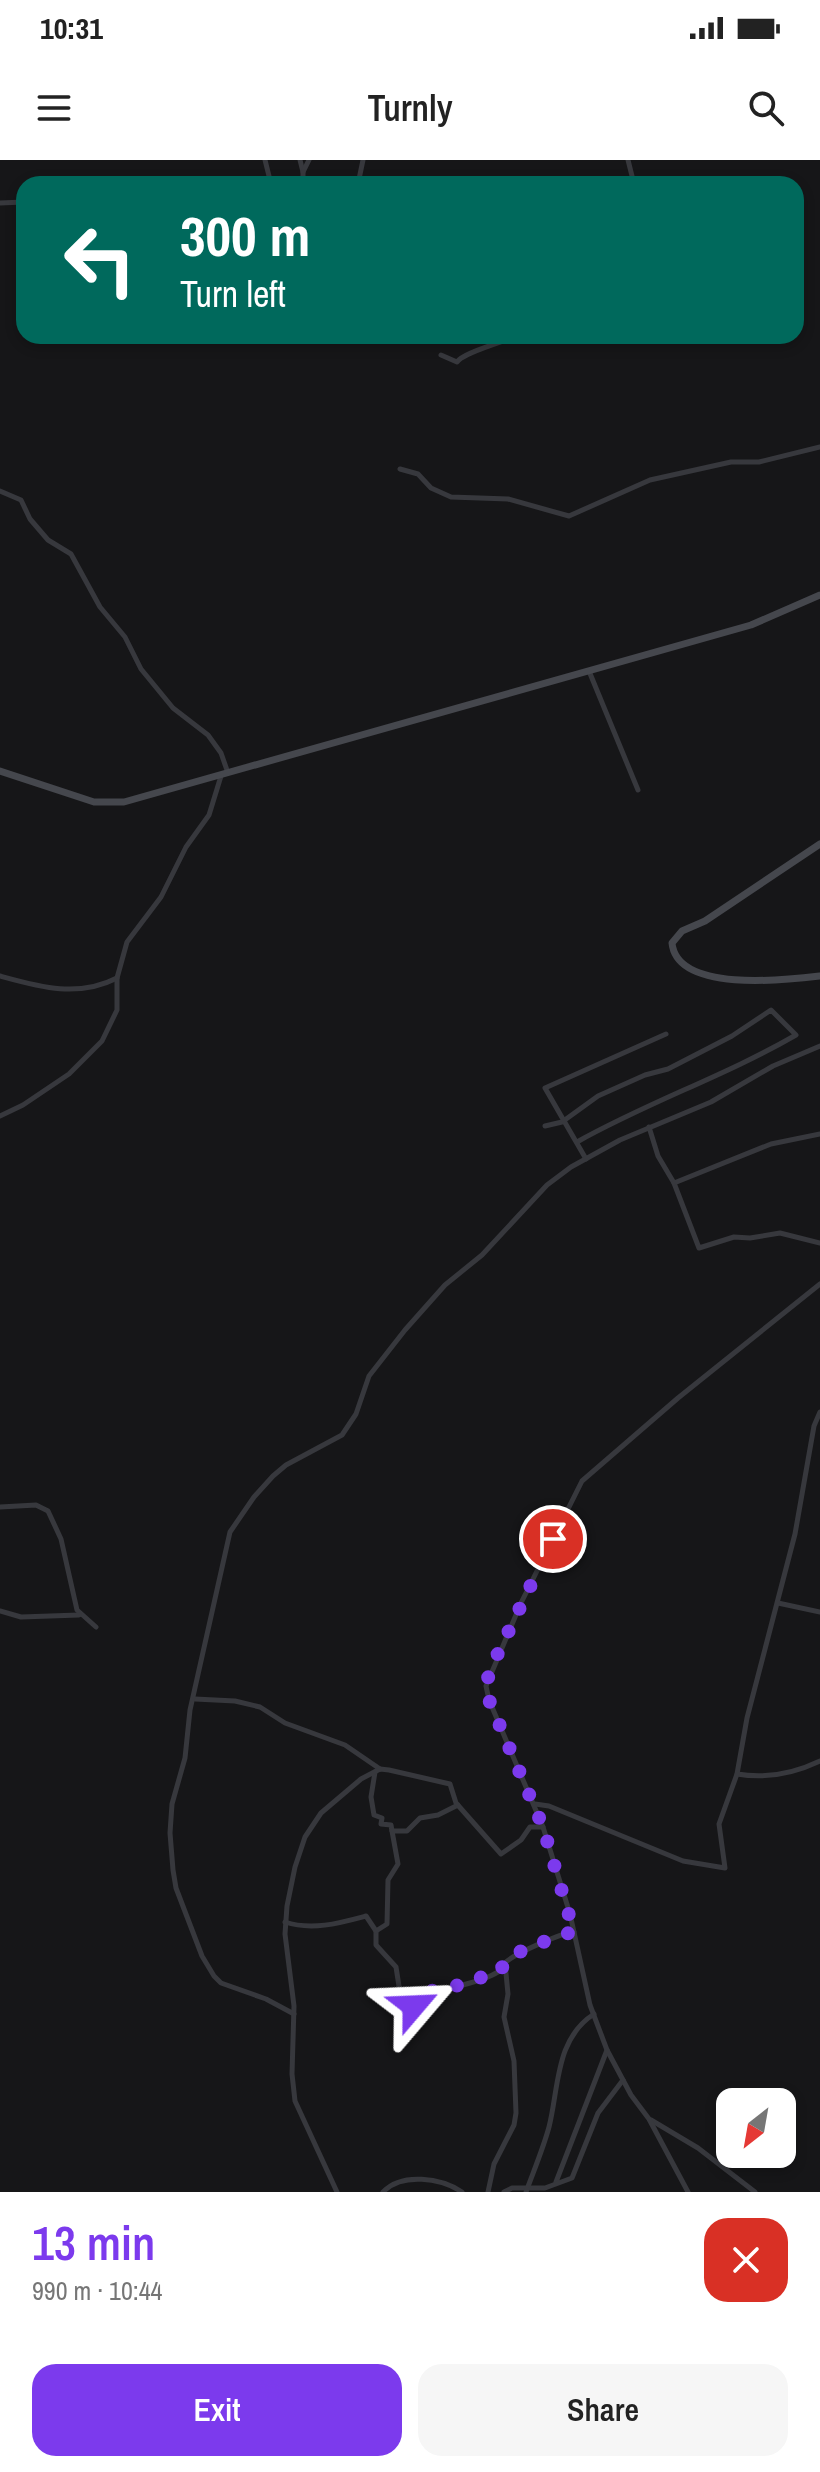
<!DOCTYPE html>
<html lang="en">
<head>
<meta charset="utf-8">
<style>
  :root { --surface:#fff; --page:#f6f6f6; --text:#222; --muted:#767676; --accent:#7c3aed }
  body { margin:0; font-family:"Archivo Narrow",sans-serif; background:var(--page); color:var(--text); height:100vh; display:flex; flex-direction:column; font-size:30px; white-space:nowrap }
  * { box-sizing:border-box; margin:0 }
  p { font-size:26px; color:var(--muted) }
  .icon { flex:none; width:44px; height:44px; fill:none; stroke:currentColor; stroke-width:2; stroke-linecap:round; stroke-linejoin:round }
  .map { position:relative; height:2032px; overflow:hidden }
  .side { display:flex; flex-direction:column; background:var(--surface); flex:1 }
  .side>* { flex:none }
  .hud { position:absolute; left:16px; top:16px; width:788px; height:168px; border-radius:24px; box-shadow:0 4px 12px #0003; background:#00695c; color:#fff; overflow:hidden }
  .needle { width:52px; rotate:211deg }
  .buttons { position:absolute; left:716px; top:1928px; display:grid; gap:16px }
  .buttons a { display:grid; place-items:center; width:80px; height:80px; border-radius:16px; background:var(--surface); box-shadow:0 4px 12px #0003; font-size:40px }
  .pin { position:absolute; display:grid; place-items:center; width:68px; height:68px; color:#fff; margin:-34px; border:4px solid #fff; border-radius:50%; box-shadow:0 2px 8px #0007 }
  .me { position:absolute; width:88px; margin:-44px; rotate:64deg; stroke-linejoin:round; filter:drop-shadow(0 0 6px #0008) }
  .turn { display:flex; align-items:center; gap:28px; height:168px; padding:0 32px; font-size:36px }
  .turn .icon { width:104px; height:104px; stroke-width:2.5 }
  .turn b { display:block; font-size:56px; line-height:68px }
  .round { display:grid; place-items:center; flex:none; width:84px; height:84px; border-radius:24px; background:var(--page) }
  .headline { display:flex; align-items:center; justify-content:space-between; height:136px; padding:0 32px }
  h1 { font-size:48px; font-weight:600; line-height:60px; color:var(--accent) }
  .action { display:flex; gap:16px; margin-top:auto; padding:16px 32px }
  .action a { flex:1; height:92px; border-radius:24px; background:var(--accent); color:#fff; font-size:32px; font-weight:600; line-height:92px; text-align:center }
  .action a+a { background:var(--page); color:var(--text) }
  .status { display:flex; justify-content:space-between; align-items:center; height:56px; padding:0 40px; background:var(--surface); direction:ltr }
  .status svg { height:22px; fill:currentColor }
  header { display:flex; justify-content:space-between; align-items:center; height:104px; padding:0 32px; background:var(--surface); font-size:36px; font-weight:600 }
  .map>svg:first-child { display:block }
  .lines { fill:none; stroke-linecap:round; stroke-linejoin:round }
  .minor { stroke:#37383d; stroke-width:5 }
  .secondary { stroke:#45474d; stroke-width:7 }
  .route { stroke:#7c3aed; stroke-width:14; stroke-dasharray:0 25.2 }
</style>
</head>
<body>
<div class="status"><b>10:31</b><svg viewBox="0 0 49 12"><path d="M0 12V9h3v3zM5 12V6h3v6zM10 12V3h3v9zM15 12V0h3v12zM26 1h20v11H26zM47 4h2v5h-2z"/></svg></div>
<header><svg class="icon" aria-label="menu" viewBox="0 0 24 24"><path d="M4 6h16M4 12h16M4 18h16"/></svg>Turnly<svg class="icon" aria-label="search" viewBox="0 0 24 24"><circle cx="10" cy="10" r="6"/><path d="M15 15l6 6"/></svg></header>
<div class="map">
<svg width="820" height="2032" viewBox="0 0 820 2032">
  <rect width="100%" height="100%" fill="#161618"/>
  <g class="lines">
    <g class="minor">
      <path d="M 265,0 L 271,24"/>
      <path d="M 300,0 L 303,12"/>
      <path d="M 628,0 L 634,24"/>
      <path d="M 303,24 L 303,12 L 309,0"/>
      <path d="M 358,24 L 363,0"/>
      <path d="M 0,43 L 24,42"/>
      <path d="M 441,195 L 457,202 C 464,192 500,184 514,176"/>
      <path d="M 400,309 L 418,314 L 431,328 L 451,337 L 508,339 L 569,356 L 650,320 L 731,302 L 759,302 L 820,287"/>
      <path d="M 0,331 L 21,340 L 30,359 L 48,380 L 71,394 L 100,447 L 125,477 L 141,509 L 173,548 L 208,575 L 221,593 L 228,613"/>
      <path d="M 589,511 L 638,630"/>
      <path d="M 0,816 C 40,827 78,838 117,818"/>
      <path d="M 0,956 L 23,945 L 69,914 L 102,881 L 117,850 L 117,818 L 127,782 L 161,737 L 186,687 L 209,655 L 221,616"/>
      <path d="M 545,966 L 562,962 L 598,936 L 645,915 L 668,909 L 732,876 L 771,850 L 796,875 C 725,916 648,942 577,982"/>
      <path d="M 649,967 L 658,996 L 674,1023 L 699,1088 L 734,1077 L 750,1078 L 780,1073 L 820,1083"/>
      <path d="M 586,999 L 545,928 L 666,874"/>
      <path d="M 674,1023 L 771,984 L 820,974"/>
      <path d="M 0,1347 L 36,1345 L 48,1351 L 61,1379 L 77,1450 L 96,1467"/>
      <path d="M 778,1443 L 820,1452"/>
      <path d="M 0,1451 L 21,1457 L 79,1455"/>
      <path d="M 195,1539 L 235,1541 L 260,1547 L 285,1563 L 345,1585 L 380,1609"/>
      <path d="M 375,1612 L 371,1637 L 374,1655 L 382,1658 L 381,1664 L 391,1665 L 392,1671"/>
      <path d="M 737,1614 C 766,1619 793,1614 820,1601"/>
      <path d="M 535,1644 L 549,1646 L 683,1701 L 725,1708 L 719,1664 L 737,1614 L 747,1558 L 795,1374 L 814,1266 L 820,1252"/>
      <path d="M 285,1762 C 312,1771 340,1763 366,1756 L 376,1771 L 376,1785 L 396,1807 L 401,1839 L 414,1846 L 419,1845 L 430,1831 C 447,1830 493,1819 503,1808"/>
      <path d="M 376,1771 L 387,1764 L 388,1720 L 398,1704 L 392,1671 L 407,1671 L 420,1658 L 438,1655 L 458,1645"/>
      <path d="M 294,1854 L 266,1839 L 221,1823 L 214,1816 L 202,1796 L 176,1728 L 173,1710 L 170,1673 L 172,1644 L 185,1598 L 190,1550 L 230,1372 L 254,1337 L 273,1316 L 286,1305 L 342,1275 L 356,1254 L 369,1216 L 405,1170 L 445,1125 L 482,1095 L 547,1025 L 571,1007 L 620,980 L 711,942 L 773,906 L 820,886"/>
      <path d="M 651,1960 L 698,1988 L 755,2032"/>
      <path d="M 556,2022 L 607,1890"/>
      <path d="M 337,2032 L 295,1941 L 292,1914 L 294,1846 L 285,1774 L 287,1746 L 295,1707 L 305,1677 L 321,1653 L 361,1619 L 380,1609 L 389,1610 L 450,1624 L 456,1643 L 501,1694 L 521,1680 L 530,1667 L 543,1667"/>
      <path d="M 383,2032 C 402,2012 441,2018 462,2032"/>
      <path d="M 488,2032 L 494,2004 L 514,1965 L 516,1953 L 514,1901 L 504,1857 L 508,1834 L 505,1803 C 513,1794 564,1772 574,1772"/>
      <path d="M 504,2032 L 512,2028 L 545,2028 L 572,2018 L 598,1953 L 623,1920"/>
      <path d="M 526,2032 C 534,2010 543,1989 549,1967 C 559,1928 555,1879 594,1854"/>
      <path d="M 688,2032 L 649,1959 L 631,1935 L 607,1890 L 590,1845 L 570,1754 L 543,1667 L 489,1540 L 486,1526 L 521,1443 L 582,1321 L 678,1238 L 820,1124"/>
    </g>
    <g class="secondary">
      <path d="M 0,611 L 94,642 L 124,642 L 751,465 L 820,435"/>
      <path d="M 820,684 L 705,761 L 682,771 L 672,783 C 677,833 786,820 820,816"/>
    </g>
  </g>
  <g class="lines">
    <path class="route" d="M 414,1846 L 419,1845 L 430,1831 C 454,1830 474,1817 497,1814 C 503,1809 503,1803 508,1798 C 514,1793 567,1772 574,1772 L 543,1667 L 489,1540 L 486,1526 L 490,1510 L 553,1379"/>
  </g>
</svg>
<div class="buttons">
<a><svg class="needle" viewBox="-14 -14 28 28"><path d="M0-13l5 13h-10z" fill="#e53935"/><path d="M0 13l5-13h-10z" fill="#767676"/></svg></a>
</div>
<div class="pin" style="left:553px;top:1379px;background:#d93025"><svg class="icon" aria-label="arrive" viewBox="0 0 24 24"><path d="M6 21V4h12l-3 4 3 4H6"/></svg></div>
<svg class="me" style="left:414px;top:1846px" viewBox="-20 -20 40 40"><path d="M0-17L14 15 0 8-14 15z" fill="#7c3aed" stroke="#fff" stroke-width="4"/></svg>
<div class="hud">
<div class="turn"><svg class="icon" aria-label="left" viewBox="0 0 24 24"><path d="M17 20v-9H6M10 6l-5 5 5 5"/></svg><div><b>300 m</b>Turn left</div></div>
</div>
</div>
<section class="side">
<div class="headline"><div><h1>13 min</h1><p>990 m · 10:44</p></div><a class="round" style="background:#d93025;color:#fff"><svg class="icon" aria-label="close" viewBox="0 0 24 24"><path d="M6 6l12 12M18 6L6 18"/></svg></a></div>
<div class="action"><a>Exit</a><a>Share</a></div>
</section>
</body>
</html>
